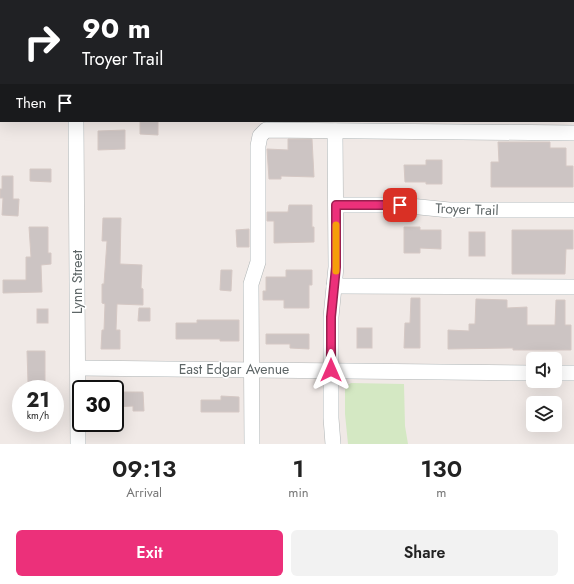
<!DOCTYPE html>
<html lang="en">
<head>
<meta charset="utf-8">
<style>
  :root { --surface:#fff; --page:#f2f2f2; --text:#222; --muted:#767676; --accent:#ec307a }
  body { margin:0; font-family:Jost,sans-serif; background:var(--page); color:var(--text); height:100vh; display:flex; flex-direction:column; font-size:15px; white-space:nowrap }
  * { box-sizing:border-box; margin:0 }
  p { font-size:13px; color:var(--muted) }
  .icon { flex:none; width:22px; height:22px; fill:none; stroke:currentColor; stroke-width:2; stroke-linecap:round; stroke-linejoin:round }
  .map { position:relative; height:444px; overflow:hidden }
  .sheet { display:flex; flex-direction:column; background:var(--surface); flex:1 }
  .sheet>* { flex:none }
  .guide { position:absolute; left:0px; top:0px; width:574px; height:122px; box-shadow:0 4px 16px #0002; background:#202124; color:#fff; overflow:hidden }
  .buttons { position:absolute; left:526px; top:352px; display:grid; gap:8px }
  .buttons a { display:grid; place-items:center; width:36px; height:36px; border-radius:6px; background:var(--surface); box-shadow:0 4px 16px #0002; font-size:20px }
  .speed { position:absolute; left:12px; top:380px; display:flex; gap:8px; font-size:20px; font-weight:700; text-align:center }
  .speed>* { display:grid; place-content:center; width:52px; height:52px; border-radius:50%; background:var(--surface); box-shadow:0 4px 16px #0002; line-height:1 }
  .speed small { font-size:10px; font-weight:400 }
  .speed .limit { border:2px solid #111; border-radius:6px; background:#fff; color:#111 }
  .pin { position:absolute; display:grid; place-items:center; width:34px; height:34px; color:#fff; margin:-17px; border-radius:8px; box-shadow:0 2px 6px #0006 }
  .me { position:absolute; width:44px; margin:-22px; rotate:0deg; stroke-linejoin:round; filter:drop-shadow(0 0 3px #0008) }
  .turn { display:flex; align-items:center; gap:14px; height:84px; padding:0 16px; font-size:18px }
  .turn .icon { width:52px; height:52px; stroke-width:2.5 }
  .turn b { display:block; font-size:28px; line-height:34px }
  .then { display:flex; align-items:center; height:38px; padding:0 16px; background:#0003; gap:8px; font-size:15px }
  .eta { display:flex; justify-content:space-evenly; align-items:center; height:68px; text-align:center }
  .eta b { font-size:24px; font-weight:600; line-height:28px }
  .cta { display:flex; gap:8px; margin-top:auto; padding:8px 16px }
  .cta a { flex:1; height:46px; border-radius:6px; background:var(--accent); color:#fff; font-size:16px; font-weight:600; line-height:46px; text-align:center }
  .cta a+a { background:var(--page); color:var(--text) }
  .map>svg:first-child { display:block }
  .green { fill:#d4e8c3 }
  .building { fill:#ccc4c3; stroke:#d5c8c4 }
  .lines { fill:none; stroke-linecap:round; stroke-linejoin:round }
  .minor-casing { stroke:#afb5b6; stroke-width:16 }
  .minor { stroke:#fff; stroke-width:15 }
  .route-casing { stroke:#991f4f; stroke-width:10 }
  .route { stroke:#ec307a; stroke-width:7 }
  .slow { stroke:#f59e0b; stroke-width:7 }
  .labels { text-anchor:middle; stroke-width:3; stroke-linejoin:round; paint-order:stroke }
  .street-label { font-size:14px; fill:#5e6667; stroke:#fff }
</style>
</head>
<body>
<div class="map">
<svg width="574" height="444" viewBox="0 0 574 444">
  <rect width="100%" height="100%" fill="#f0e9e6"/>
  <path class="green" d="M 351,383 L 404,384 L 405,426 L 408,444 L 348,444 L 345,414 L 345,387 Z"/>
  <g class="building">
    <path d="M 140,121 L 158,121 L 158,135 L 140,134 Z"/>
    <path d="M 125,130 L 125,149 L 98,150 L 98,131 Z"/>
    <path d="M 288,139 L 312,139 L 314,177 L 281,176 L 281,179 L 269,179 L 267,149 L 288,150 Z"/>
    <path d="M 498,142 L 550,142 L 550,148 L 566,148 L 566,166 L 573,166 L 573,187 L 491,187 L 491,162 L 499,162 Z"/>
    <path d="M 426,160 L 442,160 L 442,184 L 426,184 L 426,182 L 405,182 L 404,165 L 426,165 Z"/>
    <path d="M 30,169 L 51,169 L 51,182 L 30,181 Z"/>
    <path d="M 2,176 L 13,176 L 13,199 L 19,199 L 18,216 L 2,215 L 3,198 L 0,198 L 0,189 L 2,189 Z"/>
    <path d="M 289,205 L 312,205 L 312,227 L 314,227 L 314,242 L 274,243 L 274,221 L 267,221 L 267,212 L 288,212 Z"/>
    <path d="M 103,218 L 121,218 L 120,264 L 142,265 L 141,288 L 143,289 L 143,305 L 117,304 L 116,330 L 120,330 L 120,349 L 101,349 L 102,330 L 104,330 L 105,304 L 102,303 L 102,284 L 104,284 L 107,241 L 102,241 Z"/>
    <path d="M 29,227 L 48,227 L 48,253 L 51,253 L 51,264 L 41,265 L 42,292 L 3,293 L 3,280 L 26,280 L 26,257 L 31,257 Z"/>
    <path d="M 404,227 L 420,227 L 420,230 L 441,230 L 441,249 L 420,248 L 420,253 L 404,253 Z"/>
    <path d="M 249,229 L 249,247 L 237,247 L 236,230 Z"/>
    <path d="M 512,230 L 573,230 L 573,249 L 566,249 L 565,274 L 512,274 Z"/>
    <rect x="469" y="232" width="16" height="24"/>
    <path d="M 221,270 L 232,270 L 231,291 L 220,290 Z"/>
    <path d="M 286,270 L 312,270 L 312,285 L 309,285 L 309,308 L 284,308 L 284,300 L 263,300 L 263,291 L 266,291 L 266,277 L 286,277 Z"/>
    <path d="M 411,298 L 420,298 L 420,348 L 404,348 L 405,323 L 410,323 Z"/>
    <path d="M 476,299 L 507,300 L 507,308 L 527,307 L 527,325 L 555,325 L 556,300 L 565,300 L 565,325 L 571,325 L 571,350 L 513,350 L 513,348 L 448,349 L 448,330 L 469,331 L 469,324 L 475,324 Z"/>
    <path d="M 139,308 L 150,308 L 150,321 L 138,321 Z"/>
    <rect x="37" y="309" width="11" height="14"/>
    <path d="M 197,320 L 239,320 L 239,341 L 220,341 L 220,339 L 176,339 L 176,323 L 197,323 Z"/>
    <rect x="357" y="328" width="15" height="20"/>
    <path d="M 266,334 L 309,334 L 309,349 L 290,348 L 290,344 L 266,344 Z"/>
    <path d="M 27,351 L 45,351 L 45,382 L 28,382 Z"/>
    <path d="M 115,392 L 143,392 L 144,411 L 133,411 L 133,406 L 115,407 Z"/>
    <path d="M 221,396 L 239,397 L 239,412 L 201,412 L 201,400 L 221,400 Z"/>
  </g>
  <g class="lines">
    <defs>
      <g id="minor">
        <path d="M 75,0 L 75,1"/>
        <path d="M 319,0 L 319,1"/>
        <path d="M 459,0 L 459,1"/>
        <path d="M 573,54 L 574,54"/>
        <path d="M 76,121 L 78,444"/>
        <path d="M 336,205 L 400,205 L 449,210 L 574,210"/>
        <path d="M 334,286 L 574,287"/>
        <path d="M 78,368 L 533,373"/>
        <path d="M 555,373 L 574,373"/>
        <path d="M 252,444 L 251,284 L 258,262 L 258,146 L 260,136 L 266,130 L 574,133"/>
        <path d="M 333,444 L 331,418 L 331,317 L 336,267 L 335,131"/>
      </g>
    </defs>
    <use href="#minor" class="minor-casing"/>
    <use href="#minor" class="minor"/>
  </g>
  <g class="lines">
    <defs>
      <path id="route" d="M 331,370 L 331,317 L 336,267 L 336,205 L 400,205"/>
    </defs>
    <use href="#route" class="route-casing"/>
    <use href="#route" class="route"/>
    <path class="slow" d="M 336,271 L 336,225"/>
  </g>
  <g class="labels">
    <g class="street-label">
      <text transform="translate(467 209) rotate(2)" y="5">Troyer Trail</text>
      <text transform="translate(77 282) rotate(-90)" y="5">Lynn Street</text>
      <text x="234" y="374">East Edgar Avenue</text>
    </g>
  </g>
</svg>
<div class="buttons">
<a><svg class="icon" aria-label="sound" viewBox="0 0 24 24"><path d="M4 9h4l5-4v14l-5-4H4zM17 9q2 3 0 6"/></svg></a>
<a><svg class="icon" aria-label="layers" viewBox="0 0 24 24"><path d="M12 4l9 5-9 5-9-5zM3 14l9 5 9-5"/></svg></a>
</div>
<div class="speed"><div>21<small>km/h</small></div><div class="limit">30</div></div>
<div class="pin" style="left:400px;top:205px;background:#d93025"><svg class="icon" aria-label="arrive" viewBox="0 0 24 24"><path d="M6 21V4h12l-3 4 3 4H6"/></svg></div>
<svg class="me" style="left:331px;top:370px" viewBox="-20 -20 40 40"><path d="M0-17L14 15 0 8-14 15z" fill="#ec307a" stroke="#fff" stroke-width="4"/></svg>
<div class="guide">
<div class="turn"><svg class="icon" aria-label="right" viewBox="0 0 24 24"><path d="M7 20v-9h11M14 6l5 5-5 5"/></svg><div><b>90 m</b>Troyer Trail</div></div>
<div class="then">Then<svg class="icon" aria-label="arrive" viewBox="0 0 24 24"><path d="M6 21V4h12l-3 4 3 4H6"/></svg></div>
</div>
</div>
<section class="sheet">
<div class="eta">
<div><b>09:13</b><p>Arrival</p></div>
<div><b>1</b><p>min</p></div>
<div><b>130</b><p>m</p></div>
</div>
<div class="cta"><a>Exit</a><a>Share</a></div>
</section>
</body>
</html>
